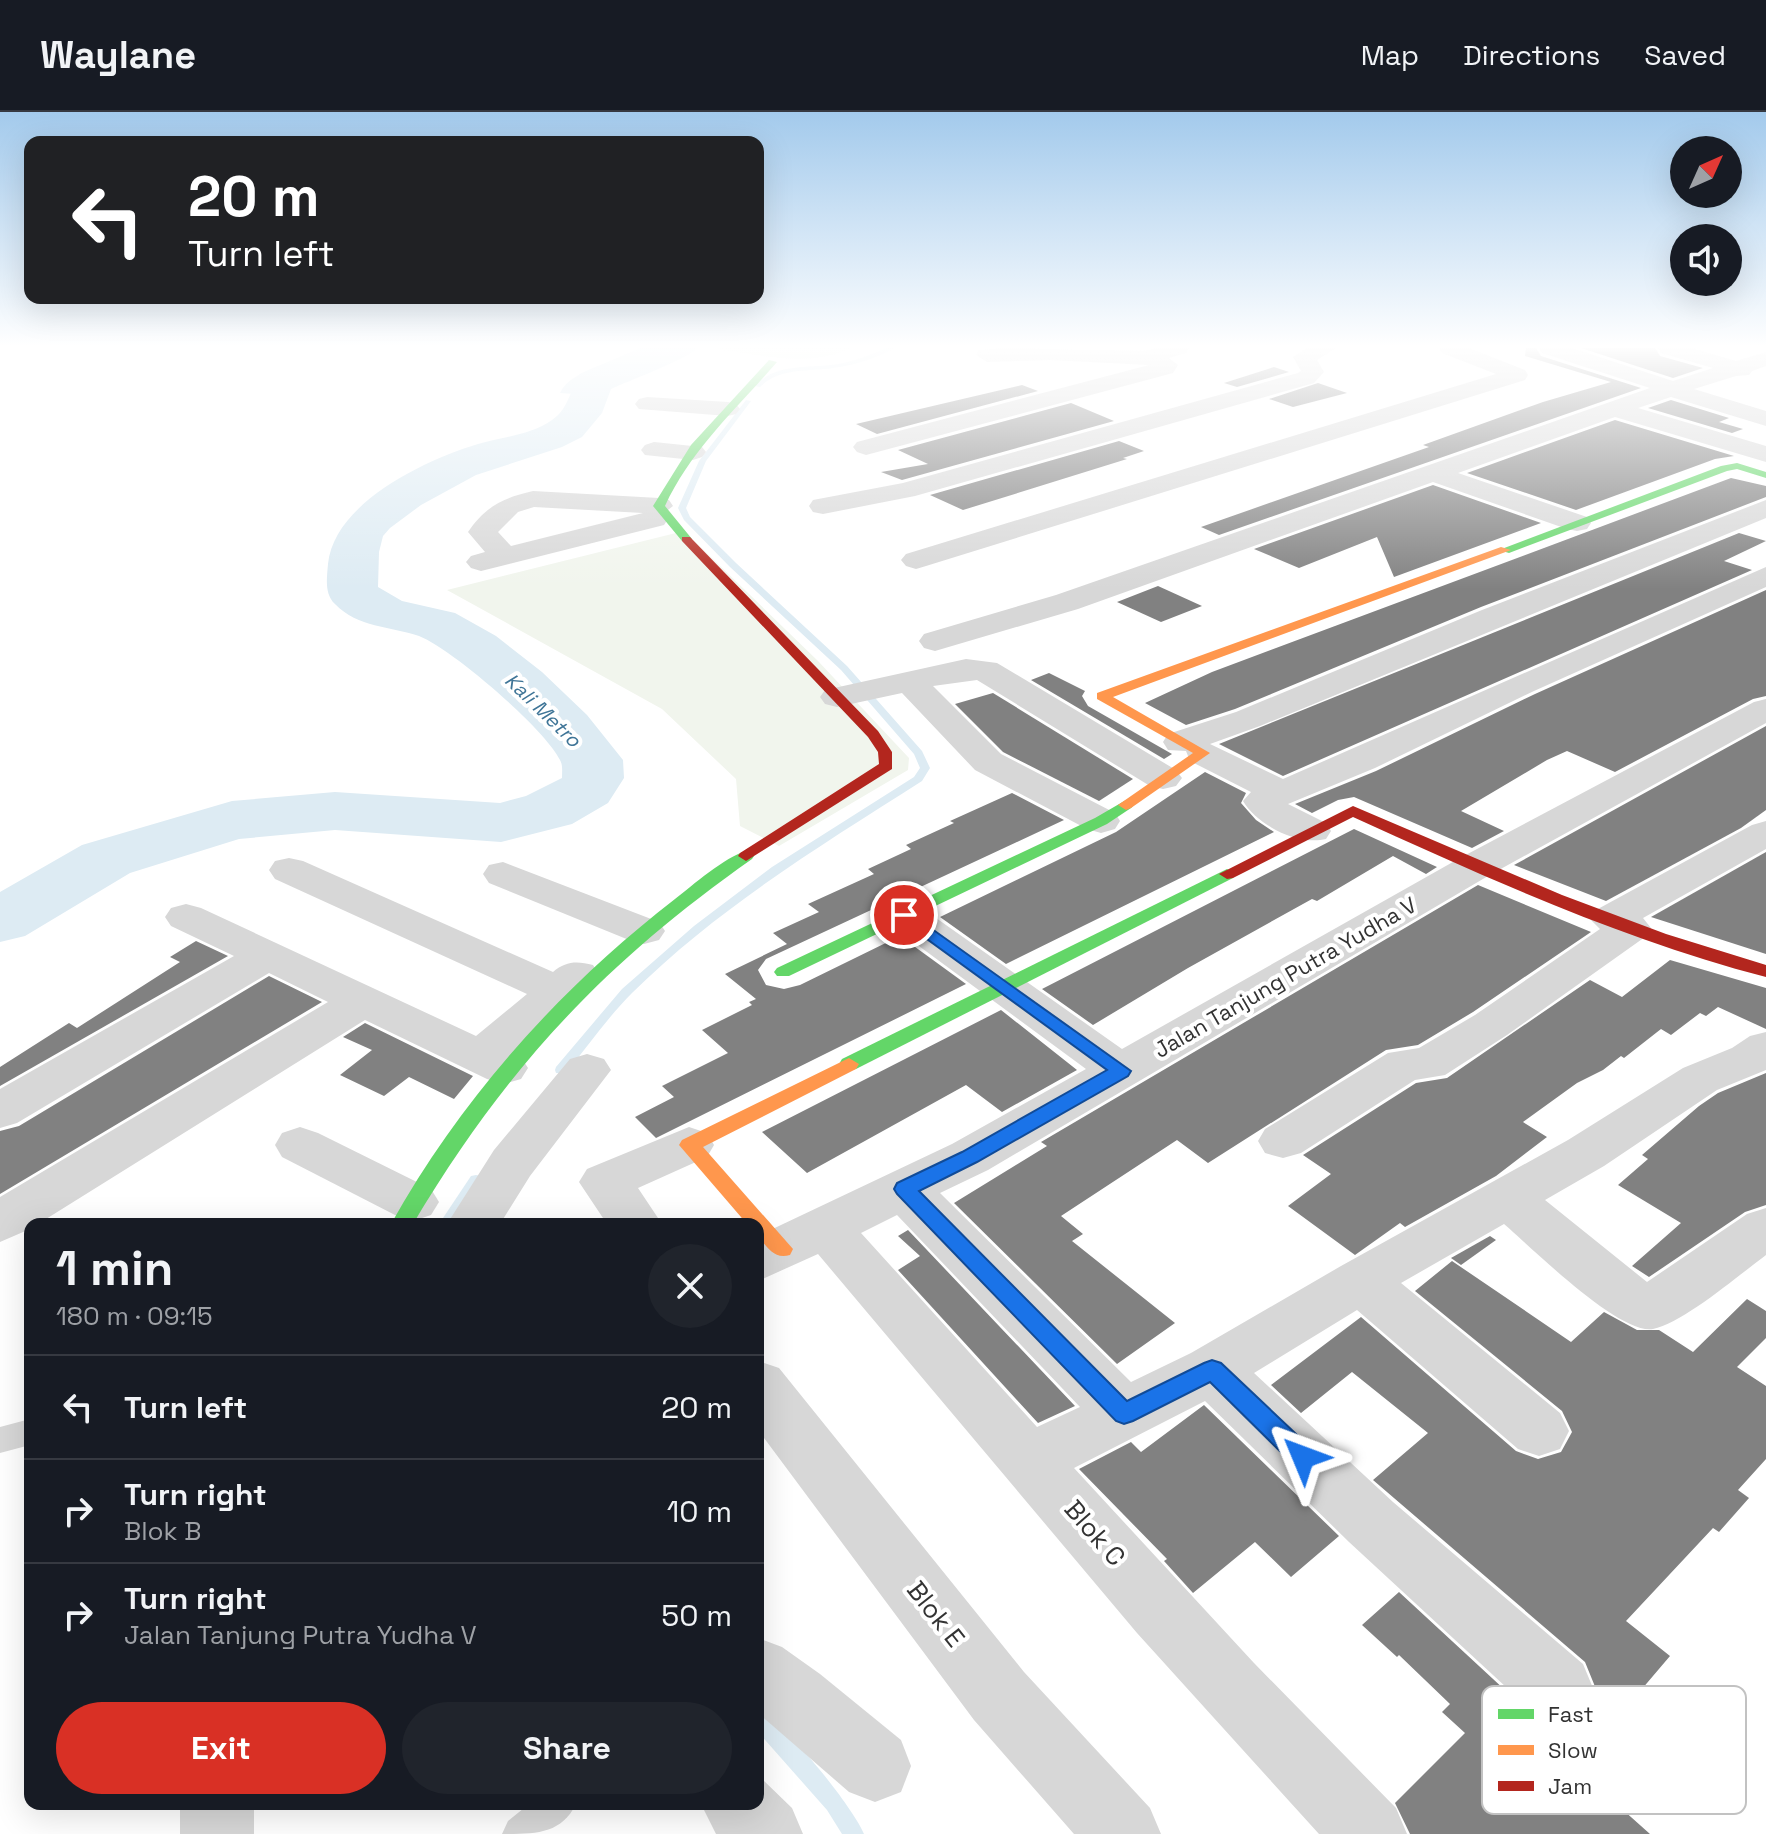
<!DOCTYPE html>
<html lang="en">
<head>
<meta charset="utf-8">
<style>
  :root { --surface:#171b24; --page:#20242c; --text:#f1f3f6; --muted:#9ea1a6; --line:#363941; --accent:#d93025 }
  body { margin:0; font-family:"Space Grotesk",sans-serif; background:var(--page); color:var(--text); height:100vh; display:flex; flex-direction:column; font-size:30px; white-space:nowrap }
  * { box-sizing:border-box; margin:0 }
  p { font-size:26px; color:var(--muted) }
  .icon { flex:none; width:44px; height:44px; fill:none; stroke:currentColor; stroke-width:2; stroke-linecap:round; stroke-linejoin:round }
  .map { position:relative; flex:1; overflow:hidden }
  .sheet { position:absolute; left:24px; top:1106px; width:740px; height:592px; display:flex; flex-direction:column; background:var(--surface); border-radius:16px; box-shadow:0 8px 32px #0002 }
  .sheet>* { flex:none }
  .banner { position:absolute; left:24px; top:24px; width:740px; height:168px; border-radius:16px; box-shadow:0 8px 32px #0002; background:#202124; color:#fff; overflow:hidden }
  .needle { width:52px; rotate:45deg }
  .fabs { position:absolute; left:1670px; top:24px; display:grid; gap:16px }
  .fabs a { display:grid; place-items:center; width:72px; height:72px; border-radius:50%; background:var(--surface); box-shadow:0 8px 32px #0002; font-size:40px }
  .pin { position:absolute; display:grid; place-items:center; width:68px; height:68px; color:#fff; margin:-34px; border:4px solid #fff; border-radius:50%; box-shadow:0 2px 8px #0007 }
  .me { position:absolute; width:88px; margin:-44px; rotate:314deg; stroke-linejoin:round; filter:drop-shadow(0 0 6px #0008) }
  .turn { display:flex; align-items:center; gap:28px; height:168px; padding:0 32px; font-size:36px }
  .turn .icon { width:104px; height:104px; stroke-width:2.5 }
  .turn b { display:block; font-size:56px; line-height:68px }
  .round { display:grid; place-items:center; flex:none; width:84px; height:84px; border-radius:42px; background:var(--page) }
  .summary { display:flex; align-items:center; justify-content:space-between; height:136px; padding:0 32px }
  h1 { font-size:48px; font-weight:700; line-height:60px }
  .cta { display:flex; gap:16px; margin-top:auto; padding:16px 32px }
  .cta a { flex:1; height:92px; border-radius:48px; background:var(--accent); color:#fff; font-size:32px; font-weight:700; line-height:92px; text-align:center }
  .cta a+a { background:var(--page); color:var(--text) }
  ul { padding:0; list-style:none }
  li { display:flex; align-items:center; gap:24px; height:104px; padding:0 32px; border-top:2px solid var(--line) }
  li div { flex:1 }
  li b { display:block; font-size:30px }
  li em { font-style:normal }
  header { display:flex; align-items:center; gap:48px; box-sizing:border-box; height:112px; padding:0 40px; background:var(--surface); border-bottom:2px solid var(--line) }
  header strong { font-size:38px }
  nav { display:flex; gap:44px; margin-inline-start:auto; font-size:28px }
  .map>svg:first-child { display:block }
  .green { fill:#f1f5ed }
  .water { fill:#ddebf3 }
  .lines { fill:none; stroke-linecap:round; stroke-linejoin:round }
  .stream { fill:#ddebf3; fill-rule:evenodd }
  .river { fill:#ddebf3; fill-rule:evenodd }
  .building { fill:#818181 }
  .lane { fill:#d7d7d7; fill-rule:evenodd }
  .street { fill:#d7d7d7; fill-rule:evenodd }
  .fast { fill:#63d668; fill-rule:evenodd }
  .slow { fill:#ff974d; fill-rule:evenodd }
  .jam { fill:#b3261e; fill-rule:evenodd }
  .route { fill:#1a73e8; stroke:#114b97; stroke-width:2 }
  .labels { text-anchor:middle; stroke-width:8; stroke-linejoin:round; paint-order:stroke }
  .far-water-label { font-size:20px; font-style:italic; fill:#3f7597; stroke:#fff }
  .street-label { font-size:22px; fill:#333; stroke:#fff }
  .near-street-label { font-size:26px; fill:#333; stroke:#fff }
  .key { fill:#fff; stroke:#c2c2c2; stroke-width:2 }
  .key-label { font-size:22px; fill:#333 }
</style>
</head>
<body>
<header>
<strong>Waylane</strong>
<nav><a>Map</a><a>Directions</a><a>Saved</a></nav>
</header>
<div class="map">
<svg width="1766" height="1722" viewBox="0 0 1766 1722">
  <rect width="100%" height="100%" fill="#fff"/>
  <g class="green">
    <path d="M 720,236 L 851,236 C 812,256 758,243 717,237 Z"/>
    <path d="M 684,419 L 818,549 L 909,646 L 908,658 L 779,734 L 740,714 L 736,667 L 662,597 L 447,478 Z"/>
  </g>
  <path class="water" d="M 655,236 L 688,236 L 616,268 L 604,284 L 560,281 C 571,256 629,245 655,236 Z"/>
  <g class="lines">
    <g class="stream">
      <path d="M 886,236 L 894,236 C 876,247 854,253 833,256 C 808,260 780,255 760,275 L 755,274 C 776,250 810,257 838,252 C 855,249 871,243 886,236 Z"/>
      <path d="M 746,288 L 751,289 L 706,349 L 686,396 L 690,405 L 736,451 L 847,554 L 922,639 L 930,656 L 922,669 C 820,734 718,796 632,881 C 608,905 587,935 566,961 L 556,961 L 555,958 L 556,955 L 622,877 L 694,814 L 772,755 L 914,665 L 920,656 L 914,642 L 841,558 L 730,455 L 684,408 L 678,396 L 699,349 Z"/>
      <path d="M 476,1063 L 481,1064 L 483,1068 L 454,1112 L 439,1112 L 471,1064 Z"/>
      <path d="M 758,1598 C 784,1609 853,1695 864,1722 L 842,1722 L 827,1698 L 758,1620 Z"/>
    </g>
    <path class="river" d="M 640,236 L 697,236 C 690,246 628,269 611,277 L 602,301 L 582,325 L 562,335 L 476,363 L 421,393 L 390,416 L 383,424 L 379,440 L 378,475 L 402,489 L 455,501 L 496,524 L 542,560 L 587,603 L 623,648 L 624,666 L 608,691 L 572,712 L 501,730 L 335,718 L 239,727 L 130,761 L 25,824 L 0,830 L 0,780 L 82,733 L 232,689 L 335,680 L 500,691 L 526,684 L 562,666 C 562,660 563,653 560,648 C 544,616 452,537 419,524 C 390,514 358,516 335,492 C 324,482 327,465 328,452 C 334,391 425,348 478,332 C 502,325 531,323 552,308 C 569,297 570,277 580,262 Z"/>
  </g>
  <g class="building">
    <path d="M 1526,236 L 1536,236 L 1541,244 L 1641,276 L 1219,423 L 1201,415 L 1429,335 L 1423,333 L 1543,290 L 1611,270 L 1525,244 Z"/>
    <path d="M 1581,236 L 1655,236 L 1660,244 L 1703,256 L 1673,266 Z"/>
    <path d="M 1274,255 L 1289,260 L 1237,275 L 1224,271 Z"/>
    <path d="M 1318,271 L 1347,281 L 1293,295 L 1269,287 Z"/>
    <path d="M 1022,273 L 1038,279 L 877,322 L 856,312 Z"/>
    <path d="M 1671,288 L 1729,306 L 1719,310 L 1743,317 L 1732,321 L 1648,296 Z"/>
    <path d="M 1071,291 L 1114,309 L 902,368 L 881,360 L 928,352 L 898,338 Z"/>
    <path d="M 1615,308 L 1734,344 L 1715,347 L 1576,398 L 1467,361 Z"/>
    <path d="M 1119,329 L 1144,339 L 1123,346 L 1127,347 L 963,398 L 930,383 Z"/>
    <path d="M 1731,366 L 1766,374 L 1766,385 L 1481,495 L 1235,597 L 1186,613 L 1145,591 L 1212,560 Z"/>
    <path d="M 1433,373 L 1541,411 L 1394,465 L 1377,425 L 1299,456 L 1254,437 Z"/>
    <path d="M 1739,421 L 1766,429 L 1724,449 L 1752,458 L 1283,664 L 1219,632 Z"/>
    <path d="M 1158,474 L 1202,494 L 1161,510 L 1117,490 Z"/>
    <path d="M 1766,478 L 1766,584 L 1753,587 L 1615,660 L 1567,639 L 1547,648 L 1461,699 L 1504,719 L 1472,736 L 1354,685 L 1338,688 L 1312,701 L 1295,692 L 1376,659 L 1535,582 Z"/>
    <path d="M 1049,561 L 1085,579 L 1082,584 L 1088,594 L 1172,642 L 1164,647 L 1031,568 Z"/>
    <path d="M 993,581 L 1133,667 L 1099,689 L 1003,640 L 955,592 Z"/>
    <path d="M 1766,614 L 1766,698 L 1741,716 L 1606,789 L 1514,753 Z"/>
    <path d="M 1205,660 L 1246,681 L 1241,691 L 1256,708 L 1274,720 L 1006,852 L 940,805 L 1116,720 Z"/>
    <path d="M 1012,681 L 1064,708 L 766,847 L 758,858 L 766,873 L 784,877 L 800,873 L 900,824 L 966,872 L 656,1026 L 635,1005 L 674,985 L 662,974 L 728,941 L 702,918 L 752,893 L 749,890 L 756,887 L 725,862 L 787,832 L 773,821 L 819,800 L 808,792 L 874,762 L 868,757 L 911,737 L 906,733 L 954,711 L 950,709 Z"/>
    <path d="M 1354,717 L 1437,755 L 1426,762 L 1393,744 L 1317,789 L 1312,787 L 1188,856 L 1093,913 L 1042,877 Z"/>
    <path d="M 1766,740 L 1766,842 L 1651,805 Z"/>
    <path d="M 1478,773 L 1591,820 L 1473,900 L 1418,933 L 1386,938 L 1208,1051 L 1177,1028 L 1061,1104 L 1083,1122 L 1072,1129 L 1175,1211 L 1117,1252 L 954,1091 L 1047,1034 L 1041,1030 Z"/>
    <path d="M 196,829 L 228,844 L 0,974 L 0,955 L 69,911 L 77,916 L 180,850 L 170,845 Z"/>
    <path d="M 1670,848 L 1766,876 L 1766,917 L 1718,895 L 1706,904 L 1700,901 L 1671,923 L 1661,917 L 1624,946 L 1621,944 L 1603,958 L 1577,971 L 1523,1010 L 1547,1025 L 1496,1064 L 1405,1115 L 1400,1111 L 1355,1143 L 1288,1094 L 1331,1062 L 1303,1043 L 1416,971 L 1447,966 L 1590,868 L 1622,885 Z"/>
    <path d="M 269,864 L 322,890 L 0,1082 L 0,1019 L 19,1014 Z"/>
    <path d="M 1001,898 L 1077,958 L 1002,1000 L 966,973 L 807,1061 L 762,1020 Z"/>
    <path d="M 365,911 L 473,964 L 454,987 L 409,965 L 384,984 L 340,963 L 372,938 L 343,925 Z"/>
    <path d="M 1766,961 L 1766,1093 L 1745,1100 L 1649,1165 L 1632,1154 L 1681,1111 L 1618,1073 L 1648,1047 L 1642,1043 L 1699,994 L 1718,981 Z"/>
    <path d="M 908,1118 L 1075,1294 L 1038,1311 L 898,1158 L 920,1144 L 898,1124 Z"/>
    <path d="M 1490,1124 L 1496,1128 L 1461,1153 L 1451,1146 Z"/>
    <path d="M 1452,1149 L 1571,1230 L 1604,1200 L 1637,1218 L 1659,1218 L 1693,1240 L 1747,1187 L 1766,1199 L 1766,1226 L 1737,1255 L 1766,1274 L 1766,1347 L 1738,1378 L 1749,1386 L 1719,1420 L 1713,1416 L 1626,1509 L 1670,1544 L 1613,1611 L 1633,1629 L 1594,1672 L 1650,1722 L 1410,1722 L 1395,1691 L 1465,1621 L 1442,1600 L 1450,1592 L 1399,1543 L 1397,1545 L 1362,1513 L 1399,1480 L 1532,1603 L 1557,1613 L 1584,1603 L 1596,1577 L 1585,1550 L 1373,1368 L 1428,1321 L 1352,1260 L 1301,1301 L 1271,1273 L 1361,1205 L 1516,1339 L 1538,1347 L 1561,1340 L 1572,1320 L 1562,1299 L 1415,1179 Z"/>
    <path d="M 1204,1293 L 1339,1424 L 1291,1465 L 1255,1430 L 1193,1481 L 1164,1449 L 1167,1447 L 1079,1357 L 1131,1330 L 1141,1340 Z"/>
  </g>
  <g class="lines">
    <g class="lane">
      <path d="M 30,1307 L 30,1333 L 0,1341 L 0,1315 Z"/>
      <path d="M 529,1692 L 576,1692 C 561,1722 536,1722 502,1722 L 508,1709 Z"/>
    </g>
    <g class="street">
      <path d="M 1003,236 L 1144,239 L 1155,236 L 1189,236 L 1186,241 L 1169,246 L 1178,253 L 1173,261 L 866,343 L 857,340 L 853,335 L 857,330 L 1149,253 L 1050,248 L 987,250 L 976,243 L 979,238 Z"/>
      <path d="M 1307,236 L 1336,236 L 1317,248 L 1324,260 L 1314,271 L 915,384 L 823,402 L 813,400 L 809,394 L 813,388 L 903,371 L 1298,261 L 1301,259 L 1293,245 Z"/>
      <path d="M 1439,236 L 1469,236 L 1525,258 L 1528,263 L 1525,268 L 926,454 L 916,457 L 906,454 L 901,448 L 906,442 L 1496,262 L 1442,241 Z"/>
      <path d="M 1539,236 L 1572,236 L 1673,269 L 1713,256 L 1661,241 L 1658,236 L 1692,236 L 1736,249 L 1766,240 L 1766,254 L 1752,259 L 1749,263 L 1736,264 L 1694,277 L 1766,299 L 1766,314 L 1671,285 L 1638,296 L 1766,334 L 1766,350 L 1615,305 L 1458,361 L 1587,405 L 1591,411 L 1587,417 L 1577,419 L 1567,417 L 1433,370 L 1078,497 L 935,539 L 924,536 L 919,529 L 924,522 L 1056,483 L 1650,276 L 1542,241 Z"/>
      <path d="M 647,285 L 728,290 L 736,292 L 740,297 L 736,302 L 728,304 L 639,297 L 635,292 L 639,287 Z"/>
      <path d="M 654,330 L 702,335 L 706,340 L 702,345 L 693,348 L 645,343 L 641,338 L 645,333 Z"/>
      <path d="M 533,379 L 659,386 L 669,388 L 673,394 L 664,401 L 668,407 L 664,413 L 481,459 L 471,456 L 466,450 L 471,444 L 485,440 L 468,420 C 486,394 503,386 533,379 ZM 534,395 L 643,401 L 511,434 L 498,420 L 518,400 Z"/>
      <path d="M 1766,388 L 1766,406 L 1260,614 L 1210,632 L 1283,667 L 1766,455 L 1766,475 L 1534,579 L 1375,656 L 1288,692 L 1326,711 L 1331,719 L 1326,727 C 1298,734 1257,713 1243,689 L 1251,680 L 1190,649 L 1186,639 L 1168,638 L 1163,630 L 1168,622 L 1236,600 L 1482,498 Z"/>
      <path d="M 966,547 L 997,551 L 1176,658 L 1182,666 L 1176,674 L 1163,677 L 1150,674 L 977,568 L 933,574 L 1001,642 L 1115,701 L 1120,709 L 1115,717 L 1101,721 L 1087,717 L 975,658 L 902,581 L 837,595 L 825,592 L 820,585 L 825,578 Z"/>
      <path d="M 1766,587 L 1766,611 L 1488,764 L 988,1058 L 940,1081 L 1131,1270 L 1191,1241 L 1341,1154 L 1568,1028 L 1683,956 L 1732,936 L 1750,924 L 1766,920 L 1766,958 L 1717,978 L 1604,1054 L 1545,1088 L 1647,1170 L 1747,1102 L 1766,1096 L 1766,1143 C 1739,1163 1683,1211 1653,1217 C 1619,1223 1531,1135 1504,1112 L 1401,1171 L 1560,1301 L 1569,1319 L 1560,1337 L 1539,1344 L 1518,1337 L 1357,1198 L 1254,1261 L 1393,1390 L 1583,1552 L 1593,1576 L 1583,1600 L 1558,1610 L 1533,1600 L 1349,1430 L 1205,1289 L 1074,1356 L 1254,1551 L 1396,1696 L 1407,1722 L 1319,1722 L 1137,1521 L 818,1142 L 758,1169 L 758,1124 L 952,1032 L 1086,957 L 889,812 L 883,803 L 889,794 L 904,790 L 919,794 L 1122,937 L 1460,746 L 1754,590 ZM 897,1103 L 1080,1295 L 1037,1315 L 861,1121 Z"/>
      <path d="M 1766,709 L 1766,737 L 1643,806 L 1651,816 L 1645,825 L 1507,923 L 1445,963 L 1415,968 L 1301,1041 L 1283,1046 L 1265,1041 L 1258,1029 L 1265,1017 L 1388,941 L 1419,936 L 1475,903 L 1600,817 L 1590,807 L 1596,798 L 1752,713 Z"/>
      <path d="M 289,746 L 303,749 L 553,860 C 566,849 577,849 593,853 L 599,863 L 593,873 L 513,941 L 521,945 L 528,956 L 521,967 L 504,972 L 487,967 L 365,908 L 38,1112 L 30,1112 L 30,1117 L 0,1130 L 0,1085 L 328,890 L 269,861 L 17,1011 L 0,1016 L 0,977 L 234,844 L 171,814 L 165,805 L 171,796 L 186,792 L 201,796 L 476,924 L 527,882 L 275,767 L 269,758 L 275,749 Z"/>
      <path d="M 503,750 L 659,810 L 665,819 L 659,828 L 644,832 L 629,828 L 489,771 L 483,762 L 489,753 Z"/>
      <path d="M 587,942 L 604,947 L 611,958 L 530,1064 L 500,1112 L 447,1112 L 494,1038 L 570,947 Z"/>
      <path d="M 300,1015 L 318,1021 L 431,1077 L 439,1090 L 431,1103 L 413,1109 L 395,1103 L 282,1045 L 275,1033 L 282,1021 Z"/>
      <path d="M 689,1015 L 707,1021 L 714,1033 L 707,1045 L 638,1076 L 662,1112 L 607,1112 L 579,1070 L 587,1057 Z"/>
      <path d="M 758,1249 L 779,1256 L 1024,1560 L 1150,1696 L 1161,1722 L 1074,1722 L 974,1608 L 758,1318 Z"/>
      <path d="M 758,1526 L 782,1535 L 820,1562 L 901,1628 L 911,1654 L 901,1680 L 875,1690 L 849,1680 L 758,1601 Z"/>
      <path d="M 758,1663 L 792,1696 L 803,1722 L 716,1722 L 701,1692 L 758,1692 Z"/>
      <rect x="180" y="1692" width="74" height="30"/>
    </g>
    <g class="fast">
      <path d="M 769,248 L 777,250 C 736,298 692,336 665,394 L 692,427 L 682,429 L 653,394 L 691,333 Z"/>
      <path d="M 1737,351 L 1766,360 L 1766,366 L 1737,357 L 1727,359 L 1509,441 L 1499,438 L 1721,354 Z"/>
      <path d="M 1126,688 L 1134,693 L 1131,696 L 1107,712 L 789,864 L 777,864 L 774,860 L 777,856 L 1095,706 Z"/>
      <path d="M 746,739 L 754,744 L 752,747 C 603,852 506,956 413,1112 L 391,1112 C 462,985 560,876 675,787 C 693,773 725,745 746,739 Z"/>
      <path d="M 1227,757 L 1235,762 L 1233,766 L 856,957 L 849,958 L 839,952 L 842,947 Z"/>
    </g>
    <g class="slow">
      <path d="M 1501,435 L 1511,438 L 1113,585 L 1210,641 L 1131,696 L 1126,698 L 1118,693 L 1193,641 L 1097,587 L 1097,581 Z"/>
      <path d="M 849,946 L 859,952 L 856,957 L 703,1035 L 793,1137 L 790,1143 C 774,1148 768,1135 758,1125 L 758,1112 L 747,1112 L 679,1033 L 682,1028 Z"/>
    </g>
    <g class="jam">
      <path d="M 682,425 L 690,425 L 878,619 L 892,640 L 892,657 L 746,749 L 738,744 L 740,741 L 879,652 L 878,640 L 868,625 L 682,429 Z"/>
      <path d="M 1353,694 L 1562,783 L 1666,822 L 1766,853 L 1766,865 C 1624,828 1487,766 1353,705 L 1233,766 L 1227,767 L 1219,762 Z"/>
    </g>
  </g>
  <linearGradient id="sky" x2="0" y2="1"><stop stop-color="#a3caec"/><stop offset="0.49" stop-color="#fff"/><stop offset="1" stop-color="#fff" stop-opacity="0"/></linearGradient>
  <rect width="1766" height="477" fill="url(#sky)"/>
  <path class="route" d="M 904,797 L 1131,959 L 1128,964 L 977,1050 L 919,1079 L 1127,1289 L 1204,1251 L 1212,1248 L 1221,1251 L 1312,1337 L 1315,1345 L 1312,1353 L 1303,1356 L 1294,1353 L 1210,1270 L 1133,1309 L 1124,1312 L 1116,1309 L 897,1082 L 894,1077 L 897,1071 L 962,1040 L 1107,958 L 898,806 L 896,803 L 898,799 Z"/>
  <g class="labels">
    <g class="far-water-label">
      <text transform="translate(543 598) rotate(44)" y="7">Kali Metro</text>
    </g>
    <g class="street-label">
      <text transform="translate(1285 865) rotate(-30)" y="8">Jalan Tanjung Putra Yudha V</text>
    </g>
    <g class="near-street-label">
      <text transform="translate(1095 1421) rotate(49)" y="9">Blok C</text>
      <text transform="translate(936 1502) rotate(52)" y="9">Blok E</text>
    </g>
  </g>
  <rect x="1482" y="1574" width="264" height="128" rx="12" class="key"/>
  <rect x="1498" y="1597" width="36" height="10" fill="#63d668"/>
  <rect x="1498" y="1633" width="36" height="10" fill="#ff974d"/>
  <rect x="1498" y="1669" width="36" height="10" fill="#b3261e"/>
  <g class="key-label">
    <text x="1548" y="1610">Fast</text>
    <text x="1548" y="1646">Slow</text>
    <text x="1548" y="1682">Jam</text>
  </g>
</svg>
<div class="fabs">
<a><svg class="needle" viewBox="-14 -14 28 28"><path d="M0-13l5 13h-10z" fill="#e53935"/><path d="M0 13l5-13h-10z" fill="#9ea1a6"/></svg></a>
<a><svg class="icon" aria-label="sound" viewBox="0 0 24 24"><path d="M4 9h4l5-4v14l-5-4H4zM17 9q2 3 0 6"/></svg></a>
</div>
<div class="pin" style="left:904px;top:803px;background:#d93025"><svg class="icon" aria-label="arrive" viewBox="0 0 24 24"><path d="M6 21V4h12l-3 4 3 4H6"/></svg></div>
<svg class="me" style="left:1303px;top:1345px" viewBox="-20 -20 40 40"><path d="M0-17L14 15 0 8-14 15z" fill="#1a73e8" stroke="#fff" stroke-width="4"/></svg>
<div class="banner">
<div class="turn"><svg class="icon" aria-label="left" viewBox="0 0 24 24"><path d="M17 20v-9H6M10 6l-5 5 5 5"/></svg><div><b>20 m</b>Turn left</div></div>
</div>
<section class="sheet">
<div class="summary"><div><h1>1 min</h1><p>180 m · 09:15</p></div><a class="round"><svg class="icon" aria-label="close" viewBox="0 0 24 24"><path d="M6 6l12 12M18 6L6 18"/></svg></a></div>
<ul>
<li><svg class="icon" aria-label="left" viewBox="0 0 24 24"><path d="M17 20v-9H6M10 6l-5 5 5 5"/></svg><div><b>Turn left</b></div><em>20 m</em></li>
<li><svg class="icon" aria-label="right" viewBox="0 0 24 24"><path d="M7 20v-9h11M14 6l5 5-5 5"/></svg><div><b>Turn right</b><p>Blok B</p></div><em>10 m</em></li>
<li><svg class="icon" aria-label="right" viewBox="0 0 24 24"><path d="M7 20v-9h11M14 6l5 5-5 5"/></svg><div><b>Turn right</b><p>Jalan Tanjung Putra Yudha V</p></div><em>50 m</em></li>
</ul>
<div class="cta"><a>Exit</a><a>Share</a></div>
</section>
</div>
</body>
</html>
